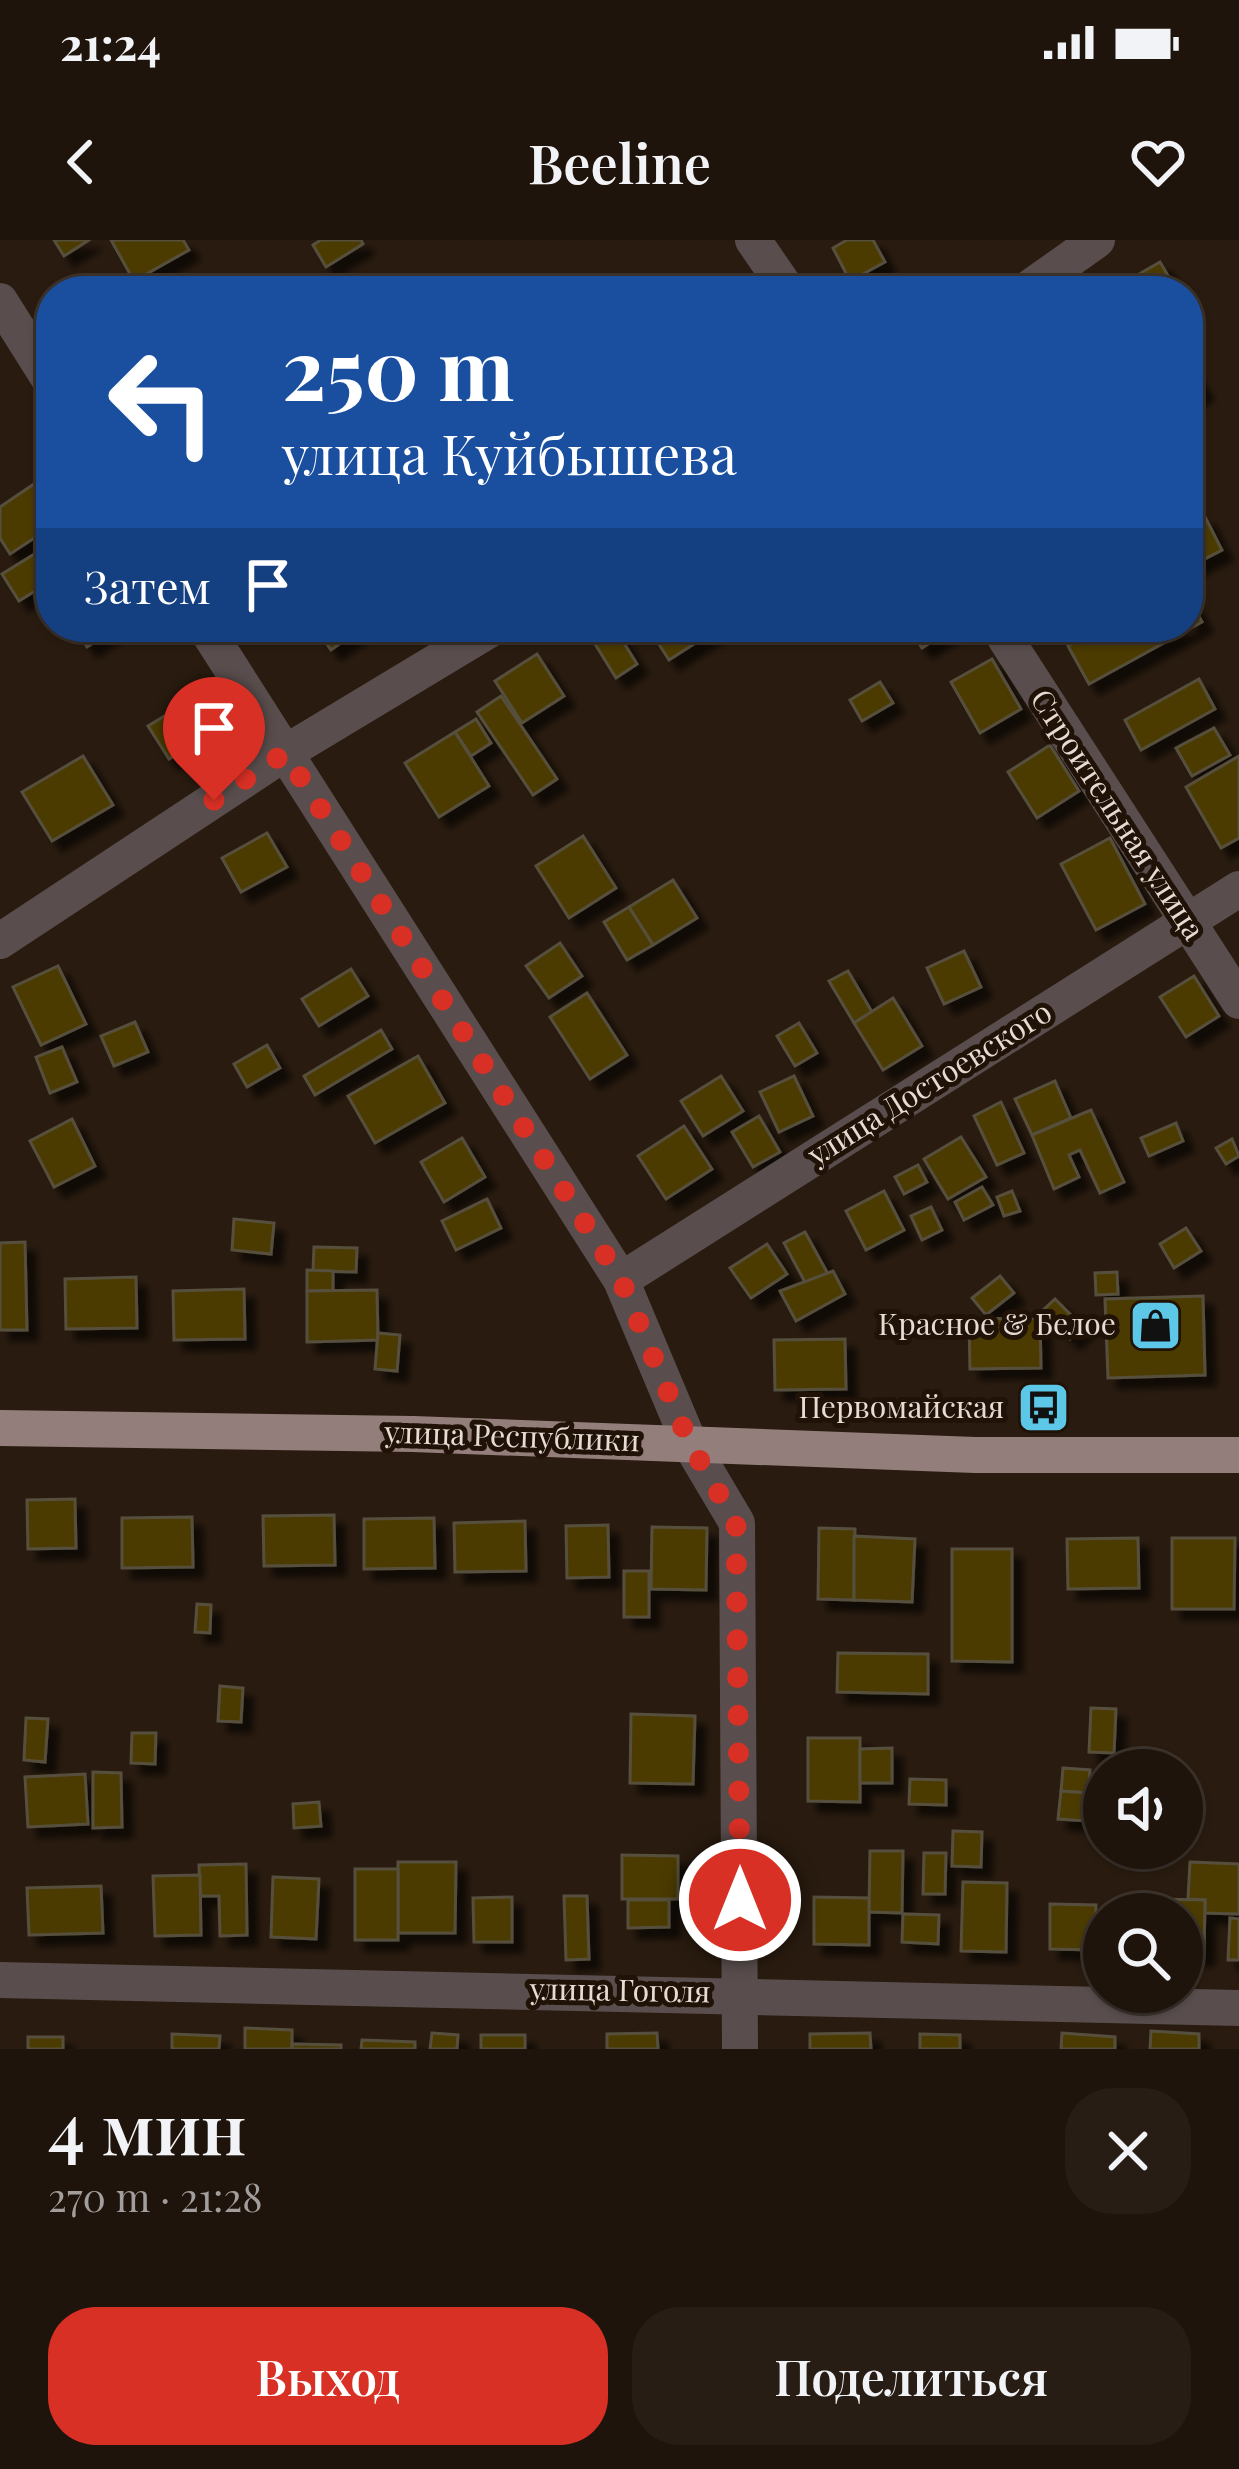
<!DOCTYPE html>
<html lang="ru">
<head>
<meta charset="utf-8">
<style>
  :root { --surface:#1f140b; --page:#271d14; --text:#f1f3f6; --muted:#a19e9d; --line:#3c332c; --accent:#d93025 }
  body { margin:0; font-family:"Playfair Display",serif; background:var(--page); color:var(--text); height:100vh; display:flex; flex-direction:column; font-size:45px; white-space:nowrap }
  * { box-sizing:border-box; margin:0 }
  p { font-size:39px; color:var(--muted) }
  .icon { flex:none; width:66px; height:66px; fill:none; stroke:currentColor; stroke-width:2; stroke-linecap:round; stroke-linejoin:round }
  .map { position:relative; height:1809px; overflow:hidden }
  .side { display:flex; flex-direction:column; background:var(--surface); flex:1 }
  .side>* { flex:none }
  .top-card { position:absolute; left:36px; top:36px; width:1167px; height:366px; border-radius:48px; box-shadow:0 3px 9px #0004,0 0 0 3px var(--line); background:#1a4fa0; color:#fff; overflow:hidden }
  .buttons { position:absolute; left:1083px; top:1509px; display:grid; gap:24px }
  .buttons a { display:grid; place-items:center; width:120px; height:120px; border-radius:50%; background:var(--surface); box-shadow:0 3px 9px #0004,0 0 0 3px var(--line); font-size:60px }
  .pin { position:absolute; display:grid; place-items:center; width:102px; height:102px; color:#fff; margin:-123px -51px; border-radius:50% 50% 50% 0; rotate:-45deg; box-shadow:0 0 12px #0007 }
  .pin .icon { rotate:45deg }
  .me { position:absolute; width:132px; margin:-66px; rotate:0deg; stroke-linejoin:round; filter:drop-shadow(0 0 9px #0008) }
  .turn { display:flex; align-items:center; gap:42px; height:252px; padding:0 48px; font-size:54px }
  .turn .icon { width:156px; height:156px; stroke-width:2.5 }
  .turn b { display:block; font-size:84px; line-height:102px }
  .then { display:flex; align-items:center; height:114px; padding:0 48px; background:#0003; gap:24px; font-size:45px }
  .round { display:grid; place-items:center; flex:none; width:126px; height:126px; border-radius:48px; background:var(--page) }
  .summary { display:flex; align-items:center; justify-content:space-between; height:204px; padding:0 48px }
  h1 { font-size:72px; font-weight:600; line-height:90px }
  .button { display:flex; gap:24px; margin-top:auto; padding:24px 48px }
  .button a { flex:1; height:138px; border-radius:48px; background:var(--accent); color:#fff; font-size:48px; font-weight:600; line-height:138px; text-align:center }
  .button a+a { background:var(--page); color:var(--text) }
  .status { display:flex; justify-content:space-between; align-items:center; height:84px; padding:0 60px; background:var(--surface); direction:ltr }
  .status svg { height:33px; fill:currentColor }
  header { display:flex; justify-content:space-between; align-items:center; height:156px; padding:0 48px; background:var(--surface); font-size:54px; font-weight:600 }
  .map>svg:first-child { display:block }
  .building { fill:#4b3b01; stroke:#56503d; stroke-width:3; filter:url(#shadow) }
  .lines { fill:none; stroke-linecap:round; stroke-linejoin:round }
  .minor { stroke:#594e4d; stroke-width:36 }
  .major { stroke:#937e7b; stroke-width:36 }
  .route { stroke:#d93025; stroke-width:21; stroke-dasharray:0 37.8 }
  .labels { text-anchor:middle; stroke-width:10; stroke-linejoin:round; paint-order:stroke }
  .street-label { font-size:30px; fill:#e6dcd4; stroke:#201207 }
  .poi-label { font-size:30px; fill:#e6dcd4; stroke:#201207; text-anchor:end }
</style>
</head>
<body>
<div class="status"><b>21:24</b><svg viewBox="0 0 49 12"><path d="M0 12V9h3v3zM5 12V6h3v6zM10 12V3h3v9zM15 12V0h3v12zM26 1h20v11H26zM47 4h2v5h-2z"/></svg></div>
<header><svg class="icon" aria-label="back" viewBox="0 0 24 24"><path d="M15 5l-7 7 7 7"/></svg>Beeline<svg class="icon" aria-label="heart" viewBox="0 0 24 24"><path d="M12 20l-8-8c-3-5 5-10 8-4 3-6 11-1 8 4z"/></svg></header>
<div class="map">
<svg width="1239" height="1809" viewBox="0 0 1239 1809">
  <defs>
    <filter id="shadow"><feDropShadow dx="10" dy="10" stdDeviation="3" flood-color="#0009"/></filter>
  </defs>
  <rect width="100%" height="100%" fill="#291b0f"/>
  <g class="building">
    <path d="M 54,0 L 89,0 L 64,16 Z"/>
    <path d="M 111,0 L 183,0 L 189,10 L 134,41 Z"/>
    <path d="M 321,0 L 361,0 L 363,4 L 326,27 L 313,5 Z"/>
    <path d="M 847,0 L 873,0 L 885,22 L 850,41 L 833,8 Z"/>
    <path d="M 1160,22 L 1177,51 L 1133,51 L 1127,41 Z"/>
    <path d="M 1188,125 L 1203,150 L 1188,159 Z"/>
    <path d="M 50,233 L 51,287 L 10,314 L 0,298 L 0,267 Z"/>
    <path d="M 1204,275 L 1222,310 L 1193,325 L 1188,283 Z"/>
    <path d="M 49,305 L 51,341 L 19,361 L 2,334 Z"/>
    <path d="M 1188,356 L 1202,382 L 1089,444 L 1068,406 L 1102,387 L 1188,387 Z"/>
    <path d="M 75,387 L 117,387 L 87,407 Z"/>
    <path d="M 315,387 L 363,387 L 331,410 Z"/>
    <path d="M 614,387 L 637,424 L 616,438 L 592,399 Z"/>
    <path d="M 648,387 L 711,387 L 714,391 L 669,420 Z"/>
    <path d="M 908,387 L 955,387 L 922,408 Z"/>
    <path d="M 537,414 L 564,456 L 522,483 L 495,441 Z"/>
    <path d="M 992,419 L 1021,469 L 980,493 L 951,442 Z"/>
    <path d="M 1199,439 L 1215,469 L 1141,510 L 1125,480 Z"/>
    <path d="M 880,442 L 893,463 L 862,481 L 850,460 Z"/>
    <path d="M 501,456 L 557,539 L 533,555 L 477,472 Z"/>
    <path d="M 191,460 L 212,493 L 169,519 L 148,486 Z"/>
    <path d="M 476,479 L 491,503 L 471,516 L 455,492 Z"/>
    <path d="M 1214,488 L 1230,515 L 1192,536 L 1176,508 Z"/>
    <path d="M 455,492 L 489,546 L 439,577 L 405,523 Z"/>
    <path d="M 1050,505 L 1079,551 L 1037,578 L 1008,532 Z"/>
    <path d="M 83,516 L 113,565 L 52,601 L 22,552 Z"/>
    <path d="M 1239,516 L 1239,598 L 1221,608 L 1186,547 Z"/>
    <path d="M 267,593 L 287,627 L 241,652 L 222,618 Z"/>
    <path d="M 583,596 L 616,648 L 569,678 L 536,626 Z"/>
    <path d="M 1110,598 L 1145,664 L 1096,690 L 1061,624 Z"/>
    <path d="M 673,640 L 697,678 L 653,705 L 629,667 Z"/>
    <path d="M 629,667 L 653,705 L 627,720 L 604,682 Z"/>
    <path d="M 560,703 L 582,736 L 549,758 L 526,726 Z"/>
    <path d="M 964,711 L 981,747 L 944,764 L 927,728 Z"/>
    <path d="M 58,726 L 86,784 L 41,805 L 13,747 Z"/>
    <path d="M 351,729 L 368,756 L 319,786 L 302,759 Z"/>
    <path d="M 848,731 L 872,772 L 854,783 L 829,741 Z"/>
    <path d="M 1194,736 L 1219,776 L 1186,797 L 1160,757 Z"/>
    <path d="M 587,753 L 627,815 L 590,839 L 550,777 Z"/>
    <path d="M 893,758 L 922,806 L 883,830 L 854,783 Z"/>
    <path d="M 135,782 L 148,812 L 114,826 L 101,796 Z"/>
    <path d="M 799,783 L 817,813 L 795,826 L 777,796 Z"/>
    <path d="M 381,790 L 392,809 L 315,855 L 304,836 Z"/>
    <path d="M 267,805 L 280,828 L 247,847 L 234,824 Z"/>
    <path d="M 62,807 L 77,842 L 50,853 L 36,817 Z"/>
    <path d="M 418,816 L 445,863 L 375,903 L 348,856 Z"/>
    <path d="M 721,836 L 743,871 L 703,896 L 681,861 Z"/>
    <path d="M 794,836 L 813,876 L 779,892 L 760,852 Z"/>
    <path d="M 1055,841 L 1071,878 L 1032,895 L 1015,859 Z"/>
    <path d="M 1001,862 L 1024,913 L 997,925 L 974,876 Z"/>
    <path d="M 1091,870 L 1124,942 L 1100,953 L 1080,910 L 1069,915 L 1079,937 L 1054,949 L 1032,895 Z"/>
    <path d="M 759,876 L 780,912 L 753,927 L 732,892 Z"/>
    <path d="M 72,879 L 95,926 L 54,947 L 30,901 Z"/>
    <path d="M 1176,883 L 1183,901 L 1149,916 L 1141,898 Z"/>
    <path d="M 684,886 L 712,929 L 666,959 L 638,916 Z"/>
    <path d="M 961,897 L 986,937 L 948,959 L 924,919 Z"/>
    <path d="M 462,898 L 485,937 L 444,962 L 421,922 Z"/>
    <path d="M 1232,899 L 1239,916 L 1226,924 L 1216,908 Z"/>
    <path d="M 918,925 L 927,942 L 904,954 L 895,937 Z"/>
    <path d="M 982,947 L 993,965 L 964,980 L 955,962 Z"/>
    <path d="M 884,951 L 904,990 L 866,1010 L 846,971 Z"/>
    <path d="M 1012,951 L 1020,971 L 1004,976 L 997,957 Z"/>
    <path d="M 487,959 L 501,988 L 456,1010 L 442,981 Z"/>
    <path d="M 931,967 L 942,990 L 922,1000 L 911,976 Z"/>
    <path d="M 234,979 L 274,983 L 271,1014 L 232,1010 Z"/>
    <path d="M 1186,988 L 1201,1011 L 1174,1028 L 1160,1004 Z"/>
    <path d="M 805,992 L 828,1034 L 807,1046 L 784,1003 Z"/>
    <path d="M 25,1002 L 27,1090 L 0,1090 L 0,1003 Z"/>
    <path d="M 767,1004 L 787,1034 L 751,1058 L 730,1028 Z"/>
    <path d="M 314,1007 L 357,1008 L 356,1032 L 313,1031 Z"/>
    <path d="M 307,1030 L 333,1031 L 333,1051 L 307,1051 Z"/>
    <path d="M 833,1031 L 845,1054 L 796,1081 L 780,1051 Z"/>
    <path d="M 1117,1032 L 1118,1054 L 1096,1055 L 1095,1033 Z"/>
    <path d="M 1000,1036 L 1014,1053 L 986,1075 L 972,1058 Z"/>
    <path d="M 136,1037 L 137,1088 L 66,1089 L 65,1039 Z"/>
    <path d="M 244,1049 L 245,1099 L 174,1100 L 173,1051 Z"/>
    <path d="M 377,1050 L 378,1100 L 307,1102 L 307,1051 Z"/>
    <path d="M 1203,1056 L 1205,1135 L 1108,1138 L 1105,1059 Z"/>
    <path d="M 1055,1059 L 1083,1087 L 1070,1099 L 1042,1071 Z"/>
    <path d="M 1040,1078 L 1041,1128 L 970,1129 L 969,1079 Z"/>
    <path d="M 378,1093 L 400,1095 L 397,1131 L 375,1129 Z"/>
    <path d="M 845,1099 L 846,1149 L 775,1150 L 774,1100 Z"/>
    <path d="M 75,1259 L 76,1308 L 28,1309 L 27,1260 Z"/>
    <path d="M 334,1275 L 335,1325 L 264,1326 L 263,1276 Z"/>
    <path d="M 192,1277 L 193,1327 L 122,1328 L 122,1278 Z"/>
    <path d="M 434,1278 L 435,1328 L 364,1329 L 364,1279 Z"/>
    <path d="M 525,1281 L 526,1331 L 455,1332 L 454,1283 Z"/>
    <path d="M 608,1285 L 609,1337 L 567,1338 L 566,1286 Z"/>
    <path d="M 652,1287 L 707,1288 L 706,1350 L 651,1349 Z"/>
    <path d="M 819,1288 L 855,1289 L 854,1360 L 818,1359 Z"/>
    <path d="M 854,1296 L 915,1299 L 912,1362 L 854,1360 Z"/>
    <path d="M 1138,1298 L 1139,1348 L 1068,1349 L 1067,1299 Z"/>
    <path d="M 1172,1298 L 1235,1298 L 1234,1369 L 1172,1369 Z"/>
    <path d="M 952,1309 L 1012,1309 L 1012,1422 L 952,1421 Z"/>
    <rect x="624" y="1331" width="25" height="46"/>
    <path d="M 197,1364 L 211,1365 L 210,1393 L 195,1392 Z"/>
    <path d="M 838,1413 L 928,1414 L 928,1454 L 837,1452 Z"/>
    <path d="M 220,1446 L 243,1448 L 241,1482 L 218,1481 Z"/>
    <path d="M 1091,1468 L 1116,1469 L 1114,1513 L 1089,1512 Z"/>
    <path d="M 631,1474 L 695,1476 L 693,1544 L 630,1543 Z"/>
    <path d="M 26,1478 L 48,1479 L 45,1522 L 24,1520 Z"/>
    <path d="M 132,1493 L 156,1493 L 155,1524 L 131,1523 Z"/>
    <path d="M 808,1498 L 860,1498 L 860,1562 L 808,1561 Z"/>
    <path d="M 892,1508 L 892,1543 L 860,1543 L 860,1509 Z"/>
    <path d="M 1063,1528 L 1090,1530 L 1088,1553 L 1061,1551 Z"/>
    <path d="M 93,1532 L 121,1533 L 122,1587 L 93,1588 Z"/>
    <path d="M 85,1534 L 88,1584 L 28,1587 L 25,1537 Z"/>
    <path d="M 910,1539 L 946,1540 L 946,1565 L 909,1564 Z"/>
    <path d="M 1061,1551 L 1088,1553 L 1087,1581 L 1058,1579 Z"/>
    <path d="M 319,1562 L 321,1586 L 294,1588 L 293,1564 Z"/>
    <path d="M 953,1591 L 982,1592 L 981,1627 L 952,1626 Z"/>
    <path d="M 870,1611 L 903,1611 L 902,1673 L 869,1672 Z"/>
    <path d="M 924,1613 L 946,1613 L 945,1654 L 923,1654 Z"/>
    <path d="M 622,1615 L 678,1616 L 678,1659 L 622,1659 Z"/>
    <path d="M 398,1622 L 456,1622 L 455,1693 L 398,1693 Z"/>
    <path d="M 1190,1622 L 1239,1624 L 1239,1674 L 1205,1673 L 1205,1660 L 1188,1659 Z"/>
    <path d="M 246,1624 L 247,1695 L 220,1696 L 219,1656 L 200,1656 L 199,1625 Z"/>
    <rect x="355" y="1629" width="43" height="71"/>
    <path d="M 200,1635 L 201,1695 L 155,1696 L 153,1636 Z"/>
    <path d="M 273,1637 L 319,1639 L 316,1699 L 271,1697 Z"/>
    <path d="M 963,1642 L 1007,1643 L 1006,1712 L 961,1711 Z"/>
    <path d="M 101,1646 L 103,1693 L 29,1695 L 27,1648 Z"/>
    <path d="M 564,1656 L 587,1656 L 589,1719 L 566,1720 Z"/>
    <path d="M 512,1657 L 512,1702 L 474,1702 L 473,1658 Z"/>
    <path d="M 814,1657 L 869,1658 L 869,1705 L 814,1704 Z"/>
    <path d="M 1153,1659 L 1205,1660 L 1204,1715 L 1182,1715 L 1182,1674 L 1152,1674 Z"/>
    <path d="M 628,1660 L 669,1660 L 669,1687 L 628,1688 Z"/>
    <path d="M 1050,1664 L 1096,1665 L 1095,1710 L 1050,1709 Z"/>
    <path d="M 903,1674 L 939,1675 L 938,1704 L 902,1702 Z"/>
    <path d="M 1230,1678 L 1239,1679 L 1239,1720 L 1228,1720 Z"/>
    <path d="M 245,1788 L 292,1790 L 292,1809 L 245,1809 Z"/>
    <path d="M 1151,1791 L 1199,1794 L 1199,1809 L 1150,1809 Z"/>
    <path d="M 432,1793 L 458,1795 L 457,1809 L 430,1809 Z"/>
    <path d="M 657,1793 L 658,1809 L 607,1809 L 607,1794 Z"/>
    <path d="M 870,1793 L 871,1809 L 810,1809 L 810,1794 Z"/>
    <path d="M 1062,1793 L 1115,1797 L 1115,1809 L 1061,1809 Z"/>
    <path d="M 172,1794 L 220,1796 L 219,1809 L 172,1809 Z"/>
    <path d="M 920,1794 L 960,1795 L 960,1809 L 920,1809 Z"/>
    <rect x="481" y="1795" width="44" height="14"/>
    <rect x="28" y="1797" width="35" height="12"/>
    <path d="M 362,1800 L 415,1802 L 415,1809 L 361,1809 Z"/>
    <path d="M 292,1804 L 341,1805 L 341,1809 L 292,1809 Z"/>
  </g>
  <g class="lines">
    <g class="minor">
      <path d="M 753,0 L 788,51"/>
      <path d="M 1025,51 L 1097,0"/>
      <path d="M 0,61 L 51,142"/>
      <path d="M 205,387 L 621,1040 L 689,1202 L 737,1283 L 740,1809"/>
      <path d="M 998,387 L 1239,761"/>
      <path d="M 0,701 L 285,513 L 494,387"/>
      <path d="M 621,1040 L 1239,649"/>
      <path d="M 0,1740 L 1239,1768"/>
    </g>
    <path class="major" d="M 0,1188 L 413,1194 L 975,1215 L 1239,1215"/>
  </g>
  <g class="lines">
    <path class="route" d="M 214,560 L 285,513 L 621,1040 L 689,1202 L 736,1283 L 740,1660"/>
  </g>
  <defs>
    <symbol id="shop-square" viewBox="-11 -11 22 22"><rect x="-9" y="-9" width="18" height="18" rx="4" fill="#5dc7e8" stroke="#201207"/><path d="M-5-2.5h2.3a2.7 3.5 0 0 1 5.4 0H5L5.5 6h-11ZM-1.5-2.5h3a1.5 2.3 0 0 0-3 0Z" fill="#111"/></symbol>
    <symbol id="bus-square" viewBox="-11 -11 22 22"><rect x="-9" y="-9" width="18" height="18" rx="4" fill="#5dc7e8" stroke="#201207"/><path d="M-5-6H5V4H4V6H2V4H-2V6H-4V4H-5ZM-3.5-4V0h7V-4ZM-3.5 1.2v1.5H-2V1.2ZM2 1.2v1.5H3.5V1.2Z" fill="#111"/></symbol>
  </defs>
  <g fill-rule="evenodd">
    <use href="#shop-square" x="1126" y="1056" width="59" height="59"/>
    <use href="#bus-square" x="1014" y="1138" width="59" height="59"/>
  </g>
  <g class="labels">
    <g class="street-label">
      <text transform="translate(1117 575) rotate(57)" y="10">Строительная улица</text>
      <text transform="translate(930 844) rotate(-32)" y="10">улица Достоевского</text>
      <text transform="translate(512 1197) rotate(2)" y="10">улица Республики</text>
      <text transform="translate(620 1751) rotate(1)" y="10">улица Гоголя</text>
    </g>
    <g class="poi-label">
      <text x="1116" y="1095">Красное &amp; Белое</text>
      <text x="1004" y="1178">Первомайская</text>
    </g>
  </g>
</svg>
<div class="buttons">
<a><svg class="icon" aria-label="sound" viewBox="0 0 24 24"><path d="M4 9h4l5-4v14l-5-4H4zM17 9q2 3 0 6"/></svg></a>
<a><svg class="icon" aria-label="search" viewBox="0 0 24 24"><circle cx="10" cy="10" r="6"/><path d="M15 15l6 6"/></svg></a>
</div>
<div class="pin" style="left:214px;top:560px;background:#d93025"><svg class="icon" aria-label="arrive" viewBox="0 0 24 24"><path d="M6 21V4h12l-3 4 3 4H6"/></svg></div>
<svg class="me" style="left:740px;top:1660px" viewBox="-20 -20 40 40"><circle r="17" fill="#d93025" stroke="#fff" stroke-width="3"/><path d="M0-11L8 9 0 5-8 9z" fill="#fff"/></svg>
<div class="top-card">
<div class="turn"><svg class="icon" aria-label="left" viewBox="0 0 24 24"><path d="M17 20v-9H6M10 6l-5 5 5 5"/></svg><div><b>250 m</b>улица Куйбышева</div></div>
<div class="then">Затем<svg class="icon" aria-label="arrive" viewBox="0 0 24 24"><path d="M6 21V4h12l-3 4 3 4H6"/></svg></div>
</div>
</div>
<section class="side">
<div class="summary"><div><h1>4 мин</h1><p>270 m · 21:28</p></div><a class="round"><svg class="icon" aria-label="close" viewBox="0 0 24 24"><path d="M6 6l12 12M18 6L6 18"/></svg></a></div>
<div class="button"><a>Выход</a><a>Поделиться</a></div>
</section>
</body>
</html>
